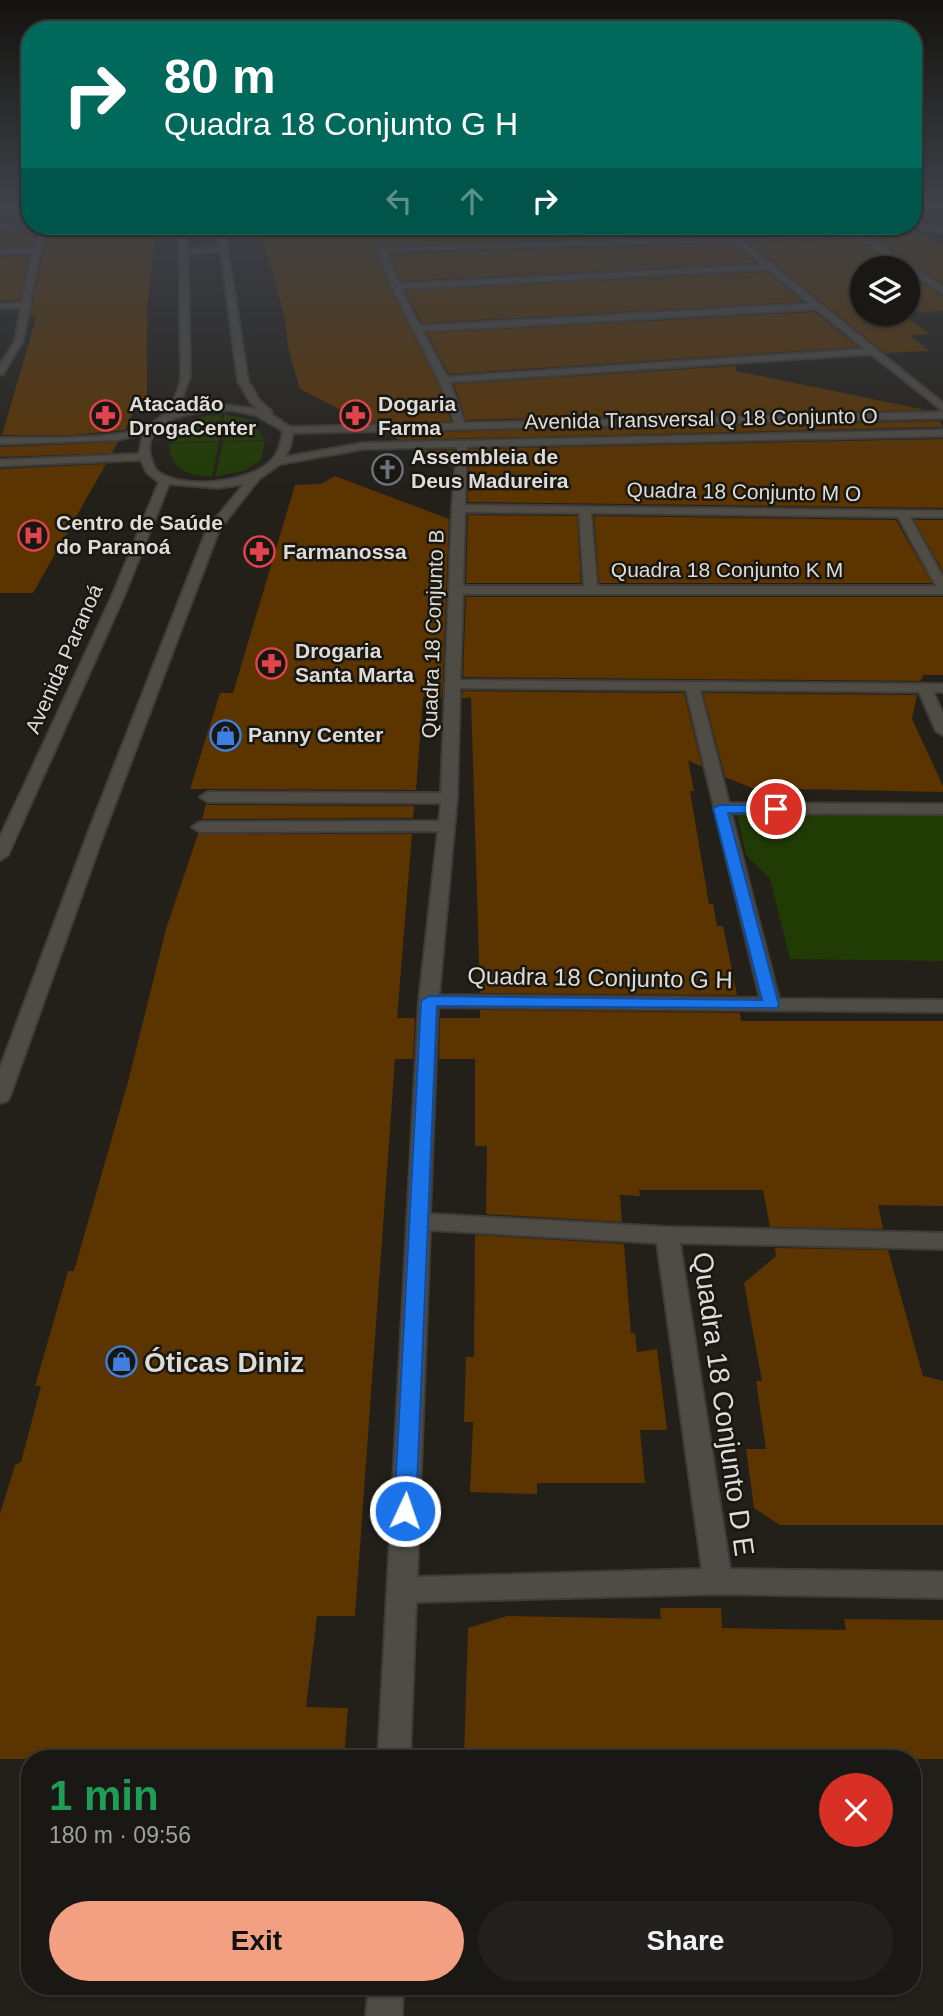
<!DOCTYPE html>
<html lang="en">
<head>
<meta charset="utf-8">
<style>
  :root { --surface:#1a1814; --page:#23211d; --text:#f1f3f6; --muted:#9fa0a0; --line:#383734; --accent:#f39f82 }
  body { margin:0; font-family:Arial,sans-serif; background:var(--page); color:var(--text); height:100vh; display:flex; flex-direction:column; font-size:26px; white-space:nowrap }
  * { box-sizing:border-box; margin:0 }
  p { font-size:23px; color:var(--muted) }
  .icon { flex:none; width:38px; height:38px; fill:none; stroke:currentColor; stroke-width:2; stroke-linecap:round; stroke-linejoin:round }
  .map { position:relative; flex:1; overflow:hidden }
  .details { position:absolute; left:21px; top:1750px; width:900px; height:245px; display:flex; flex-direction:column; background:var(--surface); border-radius:28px; box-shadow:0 2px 5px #0004,0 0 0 2px var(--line) }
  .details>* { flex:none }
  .top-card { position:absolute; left:21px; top:21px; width:901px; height:214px; border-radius:28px; box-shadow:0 2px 5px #0004,0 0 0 2px var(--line); background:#00695c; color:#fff; overflow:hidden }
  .controls { position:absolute; left:850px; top:256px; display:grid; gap:14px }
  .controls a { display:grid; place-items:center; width:70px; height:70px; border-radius:50%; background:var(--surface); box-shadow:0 2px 5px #0004,0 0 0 2px var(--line); font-size:35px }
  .pin { position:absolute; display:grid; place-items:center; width:60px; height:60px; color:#fff; margin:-30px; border:4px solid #fff; border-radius:50%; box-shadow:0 2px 7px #0007 }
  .me { position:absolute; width:77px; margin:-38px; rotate:3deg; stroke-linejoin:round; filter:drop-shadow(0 0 5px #0008) }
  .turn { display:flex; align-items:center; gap:24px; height:147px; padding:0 28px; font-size:32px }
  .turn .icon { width:91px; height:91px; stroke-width:2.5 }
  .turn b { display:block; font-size:49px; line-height:60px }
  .lanes { display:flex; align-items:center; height:66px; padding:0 28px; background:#0003; justify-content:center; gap:35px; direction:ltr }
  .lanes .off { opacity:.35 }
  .round { display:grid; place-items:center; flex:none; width:74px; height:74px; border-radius:37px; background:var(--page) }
  .overview { display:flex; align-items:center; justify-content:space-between; height:119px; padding:0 28px }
  h1 { font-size:42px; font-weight:700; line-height:52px; color:#1e9e55 }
  .cta { display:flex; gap:14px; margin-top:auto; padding:14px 28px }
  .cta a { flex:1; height:80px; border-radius:42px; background:var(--accent); color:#111; font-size:28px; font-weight:700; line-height:80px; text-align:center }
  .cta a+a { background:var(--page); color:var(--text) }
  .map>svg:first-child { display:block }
  .green { fill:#213b05 }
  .building { fill:#5c3400 }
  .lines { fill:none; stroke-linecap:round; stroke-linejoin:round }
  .minor-casing { stroke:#3e3c38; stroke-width:4 }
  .tertiary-casing { stroke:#3e3c38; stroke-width:4 }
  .minor { fill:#4f4c46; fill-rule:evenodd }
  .tertiary { fill:#4f4c46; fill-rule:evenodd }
  .route { fill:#1a73e8; stroke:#114b97; stroke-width:2 }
  .labels { text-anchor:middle; stroke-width:5; stroke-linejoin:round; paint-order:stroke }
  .far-poi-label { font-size:21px; font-weight:bold; fill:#dedcd8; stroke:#1a1711; text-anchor:start }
  .far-street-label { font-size:21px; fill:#dedcd8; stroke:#1a1711 }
  .street-label { font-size:24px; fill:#dedcd8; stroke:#1a1711 }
  .near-poi-label { font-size:28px; font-weight:bold; fill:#dedcd8; stroke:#1a1711; text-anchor:start }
  .near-street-label { font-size:28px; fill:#dedcd8; stroke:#1a1711 }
</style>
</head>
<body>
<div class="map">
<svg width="943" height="2016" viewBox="0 0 943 2016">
  <rect width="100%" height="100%" fill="#23201a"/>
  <g class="green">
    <path d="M 222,414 L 219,441 L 170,443 C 182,420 197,416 222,414 Z"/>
    <path d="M 224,414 L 254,421 L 264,440 L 222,441 Z"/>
    <path d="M 265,441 L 261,460 L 246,470 L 215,477 L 223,442 Z"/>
    <path d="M 219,442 L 212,477 C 189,475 170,470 169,444 Z"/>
    <path d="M 737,813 L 943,815 L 943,961 L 790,959 L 770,879 L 746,855 Z"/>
  </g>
  <g class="building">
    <path d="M 0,208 L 30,208 L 30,220 L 0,221 Z"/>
    <path d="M 34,226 L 40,226 L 31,246 L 0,247 L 0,231 L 32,229 Z"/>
    <path d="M 51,226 L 156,226 L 147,310 L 147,405 L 136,406 L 125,430 L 74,435 L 2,435 L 37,315 L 30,316 L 43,252 Z"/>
    <path d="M 378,226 L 848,226 L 846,230 L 378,246 L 376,250 L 390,288 L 437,381 L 451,421 L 366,423 L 300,389 L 288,347 L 285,318 L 260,229 Z"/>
    <path d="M 854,226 L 905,226 L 943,246 L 943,284 Z"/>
    <path d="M 856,239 L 898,268 L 863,268 L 863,313 L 898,313 L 931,334 L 909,335 L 929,351 L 885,353 L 748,242 Z"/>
    <path d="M 731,243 L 756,263 L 401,281 L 390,254 Z"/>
    <path d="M 29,256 L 20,300 L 0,301 L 0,257 Z"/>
    <path d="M 767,272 L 803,302 L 422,323 L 405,291 Z"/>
    <path d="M 908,274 L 943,296 L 943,311 L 908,312 Z"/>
    <path d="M 815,312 L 858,347 L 449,374 L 427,333 Z"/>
    <path d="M 736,366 L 736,371 L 926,410 L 466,420 L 454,384 Z"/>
    <path d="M 940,421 L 943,427 L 399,440 L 387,433 Z"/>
    <path d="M 943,439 L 943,508 L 468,502 L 468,484 L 472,477 L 469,475 L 469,449 Z"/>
    <path d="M 118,442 L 112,453 L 0,457 L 0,447 Z"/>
    <path d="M 420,450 L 455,450 L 453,467 Z"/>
    <path d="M 106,464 L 33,593 L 0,593 L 0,469 Z"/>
    <path d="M 335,476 L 449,519 L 442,697 L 423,697 L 416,790 L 190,789 L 220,693 L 233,693 L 295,485 L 321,484 Z"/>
    <path d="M 468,515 L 577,516 L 581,583 L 466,583 Z"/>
    <path d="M 594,516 L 896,520 L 932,583 L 599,583 Z"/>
    <path d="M 914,520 L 943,520 L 943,572 Z"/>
    <path d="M 466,597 L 943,597 L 943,675 L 923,675 L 921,681 L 463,677 Z"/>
    <path d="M 463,691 L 684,693 L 702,767 L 688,760 L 694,791 L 690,791 L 709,904 L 713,904 L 717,926 L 723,926 L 737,995 L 480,993 L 471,698 L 462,698 Z"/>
    <path d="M 703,693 L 917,695 L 912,719 L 943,786 L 943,792 L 752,788 L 725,777 Z"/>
    <path d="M 206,804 L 208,805 L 414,806 L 413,818 L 202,819 Z"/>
    <path d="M 198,834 L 412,834 L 397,1018 L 415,1018 L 413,1059 L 395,1059 L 355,1616 L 317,1616 L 306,1707 L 348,1708 L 344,1759 L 0,1759 L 0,1514 L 15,1465 L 21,1462 L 41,1386 L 35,1386 L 68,1271 L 74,1271 L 129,1078 L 166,929 Z"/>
    <path d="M 480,1010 L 740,1013 L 741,1021 L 943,1021 L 943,1206 L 878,1205 L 883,1229 L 770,1227 L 763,1190 L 639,1190 L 640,1196 L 620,1195 L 622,1222 L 486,1214 L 487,1146 L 475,1146 L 475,1059 L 439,1059 L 440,1018 L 480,1018 Z"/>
    <path d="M 475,1235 L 624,1244 L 631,1333 L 635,1333 L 637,1352 L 657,1349 L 667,1430 L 640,1430 L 645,1483 L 537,1483 L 537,1494 L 470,1492 L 473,1422 L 464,1422 L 466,1357 L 474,1357 Z"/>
    <path d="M 775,1248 L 888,1250 L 923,1376 L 943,1381 L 943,1525 L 780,1525 L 754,1508 L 746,1449 L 766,1449 L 756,1381 L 762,1381 L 744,1283 L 776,1256 Z"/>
    <path d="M 660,1608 L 721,1608 L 722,1628 L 846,1630 L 844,1619 L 943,1620 L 943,1759 L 464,1759 L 468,1628 L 507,1616 L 661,1619 Z"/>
  </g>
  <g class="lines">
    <defs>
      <g id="minor">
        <path d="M 914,218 L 927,226 L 943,228 L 943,232 L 923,229 L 914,223 Z"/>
        <path d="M 30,223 L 32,226 L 0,228 L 0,224 Z"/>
        <path d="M 43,226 L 49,226 L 40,251 L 23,341 L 3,374 L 0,375 L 0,365 L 15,341 L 21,308 L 0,308 L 0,304 L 22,303 L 32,253 L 0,254 L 0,250 L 33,249 Z"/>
        <path d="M 218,226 L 275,226 L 221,229 Z"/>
        <path d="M 851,227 L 943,287 L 943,293 L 908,271 L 908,268 L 903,268 L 857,236 L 741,240 L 943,403 L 943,411 L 871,354 L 450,382 L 466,427 L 457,429 L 439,380 L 392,287 L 378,249 L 851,232 L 848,229 ZM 732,240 L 763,265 L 399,284 L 386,251 ZM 768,269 L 810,304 L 420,326 L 401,289 ZM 816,309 L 865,349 L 447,377 L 423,331 Z"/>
        <path d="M 458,441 L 467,443 L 465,505 L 943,511 L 943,517 L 910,517 L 943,577 L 943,594 L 463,594 L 460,680 L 943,684 L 943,692 L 933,692 L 943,714 L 943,735 L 936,731 L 919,692 L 700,690 L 729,803 L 943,804 L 943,814 L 731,813 L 779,999 L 943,1000 L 943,1012 L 438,1007 L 430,1214 L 667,1227 L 943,1233 L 943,1249 L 680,1243 L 730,1569 L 943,1572 L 943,1598 L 718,1594 L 416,1602 L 410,1759 L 378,1759 L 419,1001 L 438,831 L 200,832 L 192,827 L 200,822 L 439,821 L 441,803 L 208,802 L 200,797 L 208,792 L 441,793 L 452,508 ZM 465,512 L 579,513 L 584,586 L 463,586 ZM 591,513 L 898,517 L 936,586 L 597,586 ZM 460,688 L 686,690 L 760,998 L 439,995 L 457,798 ZM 430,1230 L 657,1243 L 702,1569 L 417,1577 Z"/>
        <path d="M 369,1986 L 403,1986 L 402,2016 L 366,2016 Z"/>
      </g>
      <path id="tertiary" d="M 179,226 L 185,226 L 187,249 L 220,248 L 218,226 L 224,226 L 248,381 L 259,400 L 271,411 L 272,415 L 290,427 L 943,412 L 943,418 L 293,433 L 290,447 L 285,457 L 363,443 L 943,430 L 943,436 L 363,449 L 280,464 L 259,479 L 219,530 L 104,833 L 10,1096 L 7,1101 L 0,1103 L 0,1068 L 88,833 L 207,529 L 244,484 L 218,488 L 169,484 L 124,596 L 8,855 L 0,860 L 0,837 L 112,596 L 159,482 L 147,473 L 141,460 L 0,466 L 0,460 L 139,454 L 143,434 L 117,440 L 0,444 L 0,438 C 38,437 112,441 145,427 C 165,419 178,398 181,377 ZM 221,252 L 238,381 L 250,402 L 258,409 L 216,404 L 177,411 L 190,377 L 188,253 ZM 231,410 L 256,415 L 283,431 C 281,442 279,453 271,461 C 249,483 179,491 156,470 C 128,418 196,410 231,410 Z"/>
    </defs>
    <use href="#minor" class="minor-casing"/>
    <use href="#tertiary" class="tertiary-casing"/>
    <use href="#minor" class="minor"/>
    <use href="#tertiary" class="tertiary"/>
  </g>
  <linearGradient id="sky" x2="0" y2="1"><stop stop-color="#13120e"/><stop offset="0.42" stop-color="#3f4249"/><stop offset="1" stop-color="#3f4249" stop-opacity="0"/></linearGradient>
  <rect width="943" height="490" fill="url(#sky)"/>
  <path class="route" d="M 720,805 L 776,805 L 782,809 L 776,813 L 728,813 L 779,1005 L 777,1008 L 437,1006 L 416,1511 L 413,1518 L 405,1521 L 397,1518 L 394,1511 L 421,1001 L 429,996 L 762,1000 L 713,808 Z"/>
  <defs>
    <symbol id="pharmacy-ring" viewBox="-11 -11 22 22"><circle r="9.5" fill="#1a1711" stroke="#e0444e" stroke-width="1.5"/><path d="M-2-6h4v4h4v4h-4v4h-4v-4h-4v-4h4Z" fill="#e0444e"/></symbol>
    <symbol id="church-ring" viewBox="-11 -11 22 22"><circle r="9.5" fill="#1a1711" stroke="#6b7280" stroke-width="1.5"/><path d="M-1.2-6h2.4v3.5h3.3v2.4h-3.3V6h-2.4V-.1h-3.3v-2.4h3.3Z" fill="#6b7280"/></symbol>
    <symbol id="hospital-ring" viewBox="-11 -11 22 22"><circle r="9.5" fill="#1a1711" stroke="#e0444e" stroke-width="1.5"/><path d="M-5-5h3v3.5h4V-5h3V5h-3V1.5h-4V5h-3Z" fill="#e0444e"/></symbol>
    <symbol id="shop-ring" viewBox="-11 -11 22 22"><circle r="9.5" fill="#1a1711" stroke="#3f7fe0" stroke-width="1.5"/><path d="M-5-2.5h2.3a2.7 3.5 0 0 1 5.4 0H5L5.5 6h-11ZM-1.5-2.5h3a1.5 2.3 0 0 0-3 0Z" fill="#3f7fe0"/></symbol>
  </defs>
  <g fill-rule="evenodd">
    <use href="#pharmacy-ring" x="88" y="398" width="35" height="35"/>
    <use href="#pharmacy-ring" x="338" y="398" width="35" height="35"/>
    <use href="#church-ring" x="370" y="452" width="35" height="35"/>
    <use href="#hospital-ring" x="16" y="518" width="35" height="35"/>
    <use href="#pharmacy-ring" x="242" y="534" width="35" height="35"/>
    <use href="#pharmacy-ring" x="254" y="646" width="35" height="35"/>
    <use href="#shop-ring" x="208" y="718" width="35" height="35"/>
    <use href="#shop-ring" x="104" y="1344" width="35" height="35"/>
  </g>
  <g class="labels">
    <g class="far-poi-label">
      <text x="129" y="411">Atacadão<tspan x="129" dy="24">DrogaCenter</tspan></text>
      <text x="378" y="411">Dogaria<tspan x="378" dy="24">Farma</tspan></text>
      <text x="411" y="464">Assembleia de<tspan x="411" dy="24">Deus Madureira</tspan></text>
      <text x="56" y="530">Centro de Saúde<tspan x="56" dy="24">do Paranoá</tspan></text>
      <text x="283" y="559">Farmanossa</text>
      <text x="295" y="658">Drogaria<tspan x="295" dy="24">Santa Marta</tspan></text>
      <text x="248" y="742">Panny Center</text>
    </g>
    <g class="far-street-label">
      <text transform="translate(701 419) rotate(-1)" y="7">Avenida Transversal Q 18 Conjunto O</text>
      <text transform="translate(744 492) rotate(1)" y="7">Quadra 18 Conjunto M O</text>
      <text x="727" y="577">Quadra 18 Conjunto K M</text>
      <text transform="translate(433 634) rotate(-88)" y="7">Quadra 18 Conjunto B</text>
      <text transform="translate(64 659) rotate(-66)" y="7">Avenida Paranoá</text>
    </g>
    <g class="street-label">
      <text transform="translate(600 978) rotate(1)" y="8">Quadra 18 Conjunto G H</text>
    </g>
    <g class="near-poi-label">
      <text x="144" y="1372">Óticas Diniz</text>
    </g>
    <g class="near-street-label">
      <text transform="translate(724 1404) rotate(82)" y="10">Quadra 18 Conjunto D E</text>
    </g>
  </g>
</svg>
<div class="controls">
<a><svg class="icon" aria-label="layers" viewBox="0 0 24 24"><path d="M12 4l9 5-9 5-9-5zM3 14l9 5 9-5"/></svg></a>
</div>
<div class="pin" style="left:776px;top:809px;background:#d93025"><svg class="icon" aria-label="arrive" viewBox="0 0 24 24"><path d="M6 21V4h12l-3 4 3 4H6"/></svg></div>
<svg class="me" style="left:405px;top:1511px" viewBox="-20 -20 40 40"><circle r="17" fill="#1a73e8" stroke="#fff" stroke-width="3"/><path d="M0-11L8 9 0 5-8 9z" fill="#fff"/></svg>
<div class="top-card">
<div class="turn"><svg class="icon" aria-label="right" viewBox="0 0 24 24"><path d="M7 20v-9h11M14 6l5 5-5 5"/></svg><div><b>80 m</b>Quadra 18 Conjunto G H</div></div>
<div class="lanes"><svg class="icon off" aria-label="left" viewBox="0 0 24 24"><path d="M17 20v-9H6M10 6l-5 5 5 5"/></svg><svg class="icon off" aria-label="ahead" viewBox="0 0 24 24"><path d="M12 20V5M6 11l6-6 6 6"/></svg><svg class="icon" aria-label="right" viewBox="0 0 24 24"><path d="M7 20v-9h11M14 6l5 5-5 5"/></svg></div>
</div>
<section class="details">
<div class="overview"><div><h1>1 min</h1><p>180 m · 09:56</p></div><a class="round" style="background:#d93025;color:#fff"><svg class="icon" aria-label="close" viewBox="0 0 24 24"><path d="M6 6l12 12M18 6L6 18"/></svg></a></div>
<div class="cta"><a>Exit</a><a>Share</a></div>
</section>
</div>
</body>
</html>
